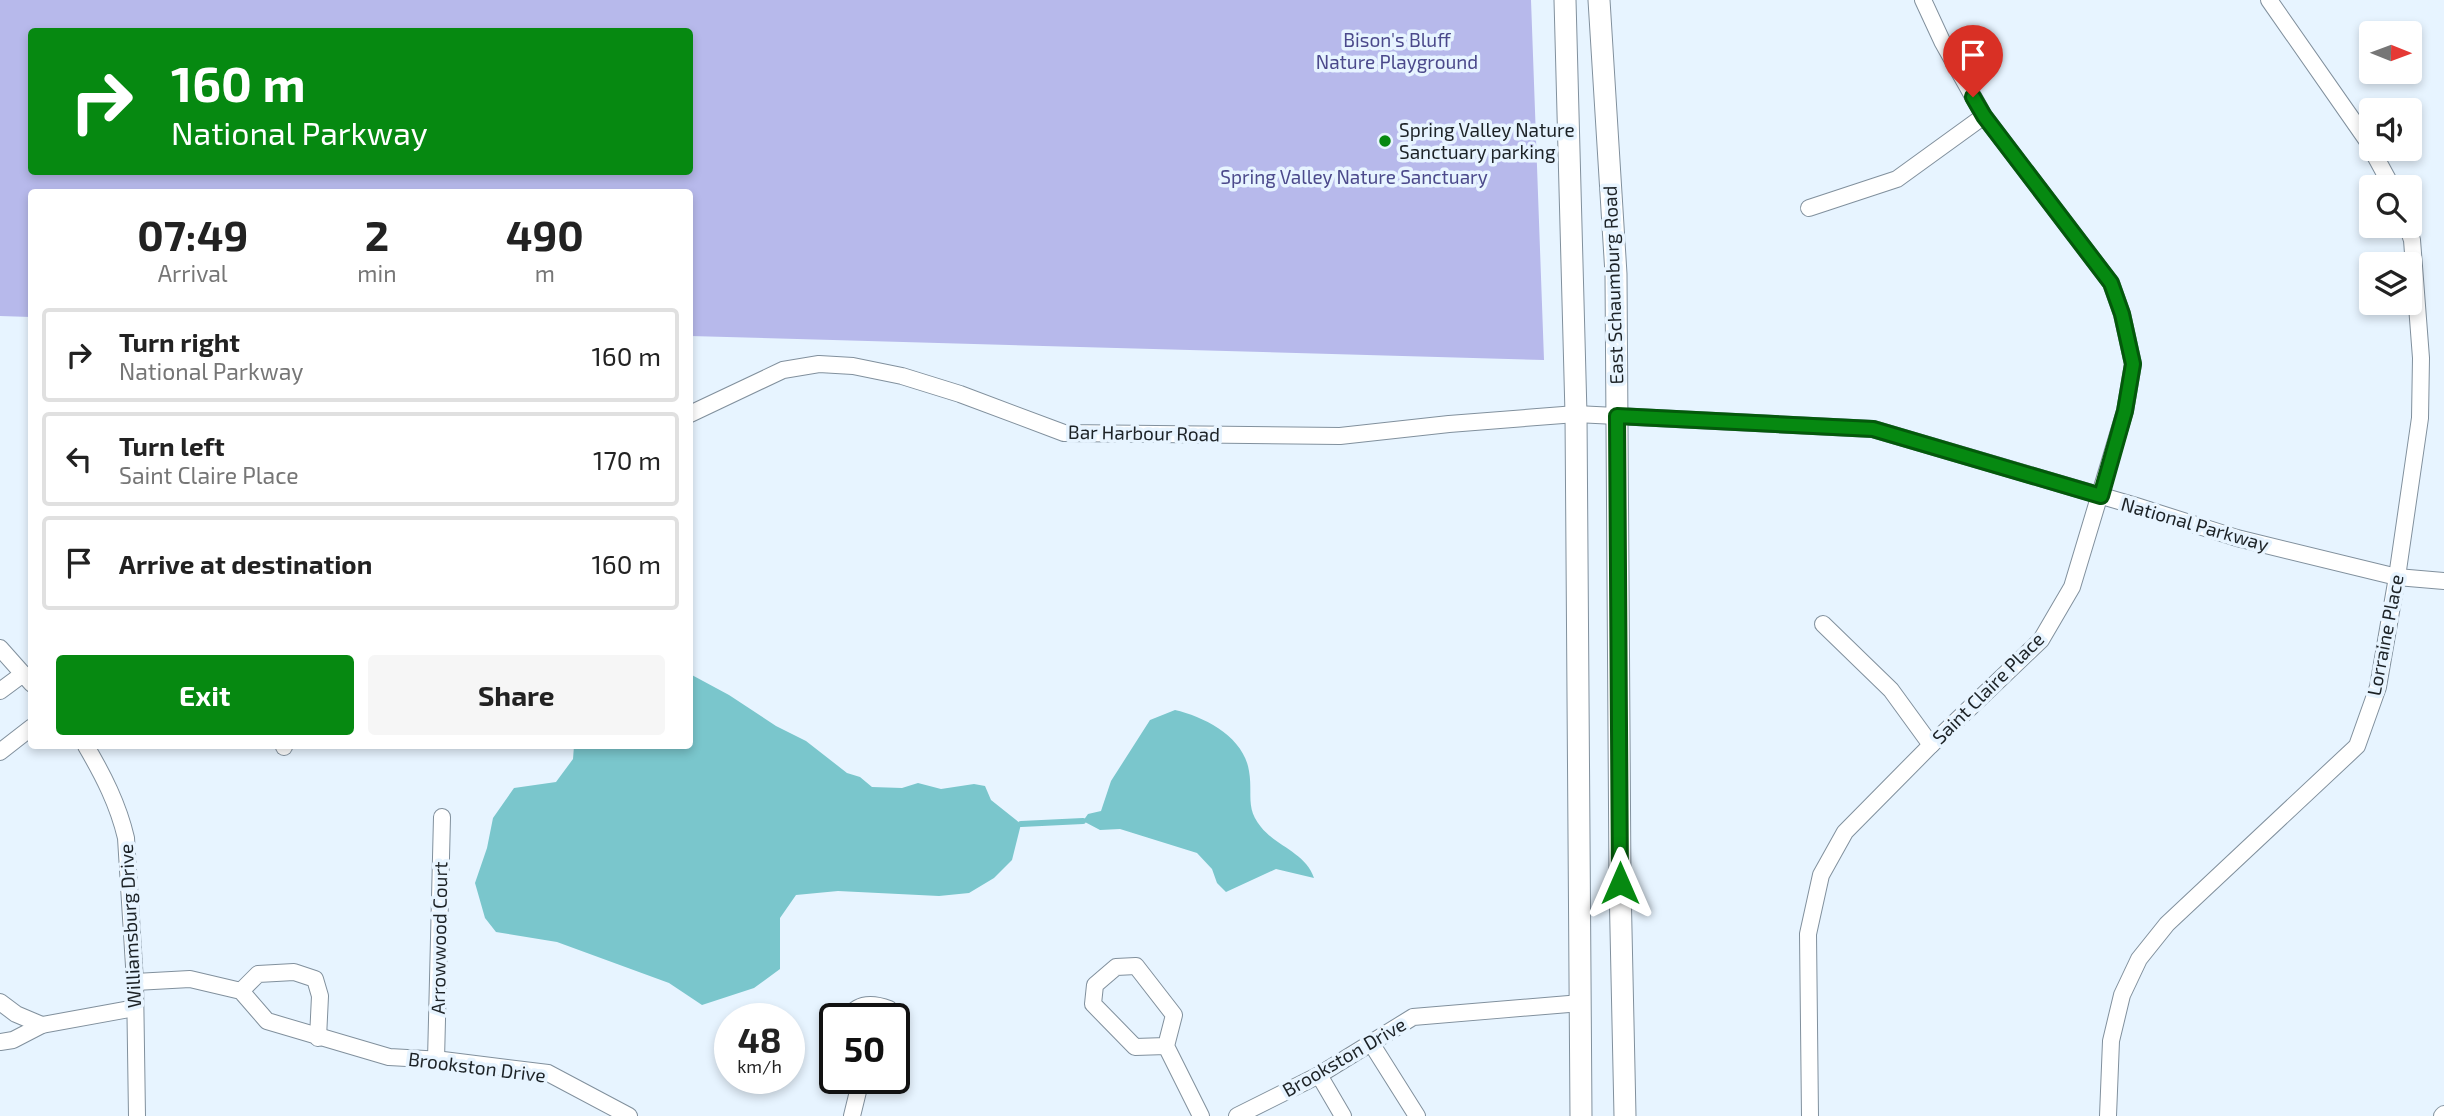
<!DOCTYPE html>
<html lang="en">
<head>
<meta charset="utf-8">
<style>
  :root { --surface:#fff; --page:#f6f6f6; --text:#222; --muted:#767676; --line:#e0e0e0; --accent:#068911 }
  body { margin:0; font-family:"Exo 2",sans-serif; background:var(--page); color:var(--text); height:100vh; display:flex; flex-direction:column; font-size:26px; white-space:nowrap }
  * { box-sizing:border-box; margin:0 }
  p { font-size:23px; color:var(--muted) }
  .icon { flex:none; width:38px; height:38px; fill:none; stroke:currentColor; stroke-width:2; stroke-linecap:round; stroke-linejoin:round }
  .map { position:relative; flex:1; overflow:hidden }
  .panel { position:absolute; left:28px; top:189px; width:665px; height:560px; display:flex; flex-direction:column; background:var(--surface); border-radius:7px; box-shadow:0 4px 10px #0003 }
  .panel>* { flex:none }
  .banner { position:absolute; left:28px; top:28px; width:665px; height:147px; border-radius:7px; box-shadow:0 4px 10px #0003; background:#068911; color:#fff; overflow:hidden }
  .needle { width:46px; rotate:91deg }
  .tools { position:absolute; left:2359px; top:21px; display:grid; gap:14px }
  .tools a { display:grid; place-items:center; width:63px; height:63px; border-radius:7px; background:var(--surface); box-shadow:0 4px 10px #0003; font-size:35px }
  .speed { position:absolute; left:714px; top:1003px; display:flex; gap:14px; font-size:35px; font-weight:700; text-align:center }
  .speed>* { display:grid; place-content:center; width:91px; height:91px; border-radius:50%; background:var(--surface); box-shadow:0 4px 10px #0003; line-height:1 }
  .speed small { font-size:18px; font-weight:400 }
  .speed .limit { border:4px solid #111; border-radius:10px; background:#fff; color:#111 }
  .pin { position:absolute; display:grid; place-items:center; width:60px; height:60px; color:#fff; margin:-72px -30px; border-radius:50% 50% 50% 0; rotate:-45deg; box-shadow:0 0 7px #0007 }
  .pin .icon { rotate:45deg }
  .me { position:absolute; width:77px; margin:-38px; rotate:0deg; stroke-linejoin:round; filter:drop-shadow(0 0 5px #0008) }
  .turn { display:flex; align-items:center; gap:24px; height:147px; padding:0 28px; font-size:32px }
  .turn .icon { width:91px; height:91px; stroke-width:2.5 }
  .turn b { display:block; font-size:49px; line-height:60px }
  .eta { display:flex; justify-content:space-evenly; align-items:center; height:119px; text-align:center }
  .eta b { font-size:42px; font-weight:700; line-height:49px }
  .cta { display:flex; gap:14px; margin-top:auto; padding:14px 28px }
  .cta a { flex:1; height:80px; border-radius:7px; background:var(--accent); color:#fff; font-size:28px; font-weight:700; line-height:80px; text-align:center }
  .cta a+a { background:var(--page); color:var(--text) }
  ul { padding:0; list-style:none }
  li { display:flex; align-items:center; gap:21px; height:94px; margin:0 14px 10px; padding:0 14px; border:4px solid var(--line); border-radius:7px }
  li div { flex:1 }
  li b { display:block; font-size:26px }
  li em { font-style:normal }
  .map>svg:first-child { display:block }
  .green { fill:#b7b9eb; fill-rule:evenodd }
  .water { fill:#7ac6cc }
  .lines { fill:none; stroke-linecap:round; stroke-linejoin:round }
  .stream { stroke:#7ac6cc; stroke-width:6 }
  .minor-casing { stroke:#81909d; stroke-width:18 }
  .secondary-casing { stroke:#81909d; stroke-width:23 }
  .minor { stroke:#fff; stroke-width:16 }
  .secondary { stroke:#fff; stroke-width:21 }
  .route-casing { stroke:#04590b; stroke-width:18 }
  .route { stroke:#068911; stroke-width:12 }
  .poi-dot { fill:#068911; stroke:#e7f4ff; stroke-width:2.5 }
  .labels { text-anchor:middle; stroke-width:7; stroke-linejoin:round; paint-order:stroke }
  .park-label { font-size:19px; fill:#4b498b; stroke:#e7f4ff }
  .poi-label { font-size:19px; fill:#1c2226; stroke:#e7f4ff; text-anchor:start }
  .street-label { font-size:19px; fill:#1c2226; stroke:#e7f4ff }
</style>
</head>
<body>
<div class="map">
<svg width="2444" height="1116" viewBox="0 0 2444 1116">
  <rect width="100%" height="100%" fill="#e7f4ff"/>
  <path class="green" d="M 0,0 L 1531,0 L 1544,360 L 690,336 L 690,192 L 32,192 L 31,317 L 0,316 ZM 32,32 L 690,32 L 690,172 L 32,172 Z"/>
  <g class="water">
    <path d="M 690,674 L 729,695 L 776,726 L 806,741 L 847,773 L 860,777 L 872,787 L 902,788 L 918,783 L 941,789 L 974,784 L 985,786 L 991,800 L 1021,824 L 1012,860 L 994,878 L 969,893 L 939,896 L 838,891 L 796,895 L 780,918 L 780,969 L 754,988 L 702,1005 L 669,983 L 557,942 L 496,932 L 485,918 L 475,883 L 487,848 L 493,818 L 514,788 L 556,782 L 573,759 L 574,746 L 690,746 Z"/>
    <path d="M 1175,710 C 1205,717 1244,737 1249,771 C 1253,794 1245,808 1261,827 C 1276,846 1306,853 1314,878 L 1276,869 L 1226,892 L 1217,883 L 1212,869 L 1197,853 L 1120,829 L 1100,830 L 1083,821 L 1088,814 L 1101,811 L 1111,781 L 1150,720 Z"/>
  </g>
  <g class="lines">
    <path class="stream" d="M 1021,824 L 1083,821"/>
    <defs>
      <g id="minor">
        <path d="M 2269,0 L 2366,139 L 2392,187"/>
        <path d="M 1809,208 L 1897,179 L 1984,116"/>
        <path d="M 690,414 L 783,370 L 819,364 L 853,366 L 902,376 L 960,394 L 1064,433 L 1340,436 L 1449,424 L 1576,414 L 1873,429 L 2136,506 L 2237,538 L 2397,577 L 2444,581"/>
        <path d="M 1823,624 L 1891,690 L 1931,745"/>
        <path d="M 0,648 L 32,684"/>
        <path d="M 0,691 L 23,674"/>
        <path d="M 86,746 C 103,775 118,804 126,838 L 135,982 L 137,1116"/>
        <path d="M 284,746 L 284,747"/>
        <path d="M 0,752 L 32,727"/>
        <path d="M 135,982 L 190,979 L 241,991 L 267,1021 L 389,1057 L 443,1060 L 548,1073 L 629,1116"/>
        <path d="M 241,991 L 258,974 L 294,972 L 315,979 L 320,996 L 318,1038"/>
        <path d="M 0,1002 L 16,1014 L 42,1025"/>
        <path d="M 848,1018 C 858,1002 873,1003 889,1009 C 900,1024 901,1042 894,1059"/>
        <path d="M 0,1042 L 13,1040 L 42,1025 L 135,1008"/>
        <path d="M 1371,1043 L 1417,1116"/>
        <path d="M 1166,1046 L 1135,1047 L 1093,1004 L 1095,985 L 1116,967 L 1136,966 L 1174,1015 L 1166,1046 L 1201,1116"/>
        <path d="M 436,1060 L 442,817"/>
        <path d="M 1319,1075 L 1343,1116"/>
        <path d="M 852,1116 L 861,1079"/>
        <path d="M 1237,1116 L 1319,1075 L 1413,1017 L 1581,1003"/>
        <path d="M 1810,1116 L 1808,934 L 1821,875 L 1845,832 L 1931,745 L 2041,640 L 2072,587 L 2125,411 L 2133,364 L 2122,314 L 2111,283 L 1984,116 L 1942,41 L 1923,0"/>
        <path d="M 2108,1116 L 2111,1041 L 2122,995 L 2139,959 L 2167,924 L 2357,746 L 2378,687 L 2397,577 L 2420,418 L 2421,358 L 2412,240 L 2407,226"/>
        <path d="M 2442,1116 L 2444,1114"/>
      </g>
      <g id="secondary">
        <path d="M 1565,0 L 1576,414 L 1581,1116"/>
        <path d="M 1599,0 L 1616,274 L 1620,883 L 1625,1116"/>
      </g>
    </defs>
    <use href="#minor" class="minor-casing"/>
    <use href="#secondary" class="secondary-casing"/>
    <use href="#minor" class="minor"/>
    <use href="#secondary" class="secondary"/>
  </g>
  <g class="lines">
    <defs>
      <path id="route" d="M 1620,883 L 1617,416 L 1873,429 L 2101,496 L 2125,411 L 2133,364 L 2122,314 L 2111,283 L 1984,116 L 1973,97"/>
    </defs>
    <use href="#route" class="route-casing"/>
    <use href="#route" class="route"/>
  </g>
  <circle class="poi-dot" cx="1385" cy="141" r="7"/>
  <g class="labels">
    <g class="park-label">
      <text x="1397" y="47">Bison's Bluff<tspan x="1397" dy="22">Nature Playground</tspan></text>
      <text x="1354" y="184">Spring Valley Nature Sanctuary</text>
    </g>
    <g class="poi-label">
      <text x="1399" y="137">Spring Valley Nature<tspan x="1399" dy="22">Sanctuary parking</tspan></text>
    </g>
    <g class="street-label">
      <text transform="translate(1613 285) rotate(-92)" y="7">East Schaumburg Road</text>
      <text transform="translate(1144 433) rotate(1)" y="7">Bar Harbour Road</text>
      <text transform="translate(2195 524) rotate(16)" y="7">National Parkway</text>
      <text transform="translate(2385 635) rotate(-79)" y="7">Lorraine Place</text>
      <text transform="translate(1988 688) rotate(-45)" y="7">Saint Claire Place</text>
      <text transform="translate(130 926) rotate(-93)" y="7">Williamsburg Drive</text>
      <text transform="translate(439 938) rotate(-89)" y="7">Arrowwood Court</text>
      <text transform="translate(1344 1057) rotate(-30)" y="7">Brookston Drive</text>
      <text transform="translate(477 1067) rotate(7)" y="7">Brookston Drive</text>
    </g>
  </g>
</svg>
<div class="tools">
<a><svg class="needle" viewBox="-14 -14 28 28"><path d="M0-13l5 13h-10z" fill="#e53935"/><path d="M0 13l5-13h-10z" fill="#767676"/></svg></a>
<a><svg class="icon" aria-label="sound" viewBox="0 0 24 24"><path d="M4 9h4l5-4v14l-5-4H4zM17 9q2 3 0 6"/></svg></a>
<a><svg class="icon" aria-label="search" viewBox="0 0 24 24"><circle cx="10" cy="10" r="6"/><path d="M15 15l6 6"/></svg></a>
<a><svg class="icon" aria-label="layers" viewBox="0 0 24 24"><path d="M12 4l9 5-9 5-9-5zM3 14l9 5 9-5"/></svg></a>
</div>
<div class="speed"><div>48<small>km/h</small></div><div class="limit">50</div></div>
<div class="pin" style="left:1973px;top:97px;background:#d93025"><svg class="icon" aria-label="arrive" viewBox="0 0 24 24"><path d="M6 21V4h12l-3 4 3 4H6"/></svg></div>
<svg class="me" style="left:1620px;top:883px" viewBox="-20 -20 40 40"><path d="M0-17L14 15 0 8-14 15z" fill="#068911" stroke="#fff" stroke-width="4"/></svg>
<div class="banner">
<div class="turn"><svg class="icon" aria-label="right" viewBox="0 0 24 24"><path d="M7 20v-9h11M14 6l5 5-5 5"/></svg><div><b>160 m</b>National Parkway</div></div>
</div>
<section class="panel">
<div class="eta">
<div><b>07:49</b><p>Arrival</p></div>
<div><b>2</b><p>min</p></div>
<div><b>490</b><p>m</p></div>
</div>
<ul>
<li><svg class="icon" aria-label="right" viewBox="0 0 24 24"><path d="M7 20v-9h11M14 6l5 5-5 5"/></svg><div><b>Turn right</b><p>National Parkway</p></div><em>160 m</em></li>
<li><svg class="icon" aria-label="left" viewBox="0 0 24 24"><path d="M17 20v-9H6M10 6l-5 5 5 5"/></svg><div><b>Turn left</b><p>Saint Claire Place</p></div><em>170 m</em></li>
<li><svg class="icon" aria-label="arrive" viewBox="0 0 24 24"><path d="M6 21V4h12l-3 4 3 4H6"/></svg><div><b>Arrive at destination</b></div><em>160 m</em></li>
</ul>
<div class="cta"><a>Exit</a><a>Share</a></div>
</section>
</div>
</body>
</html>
